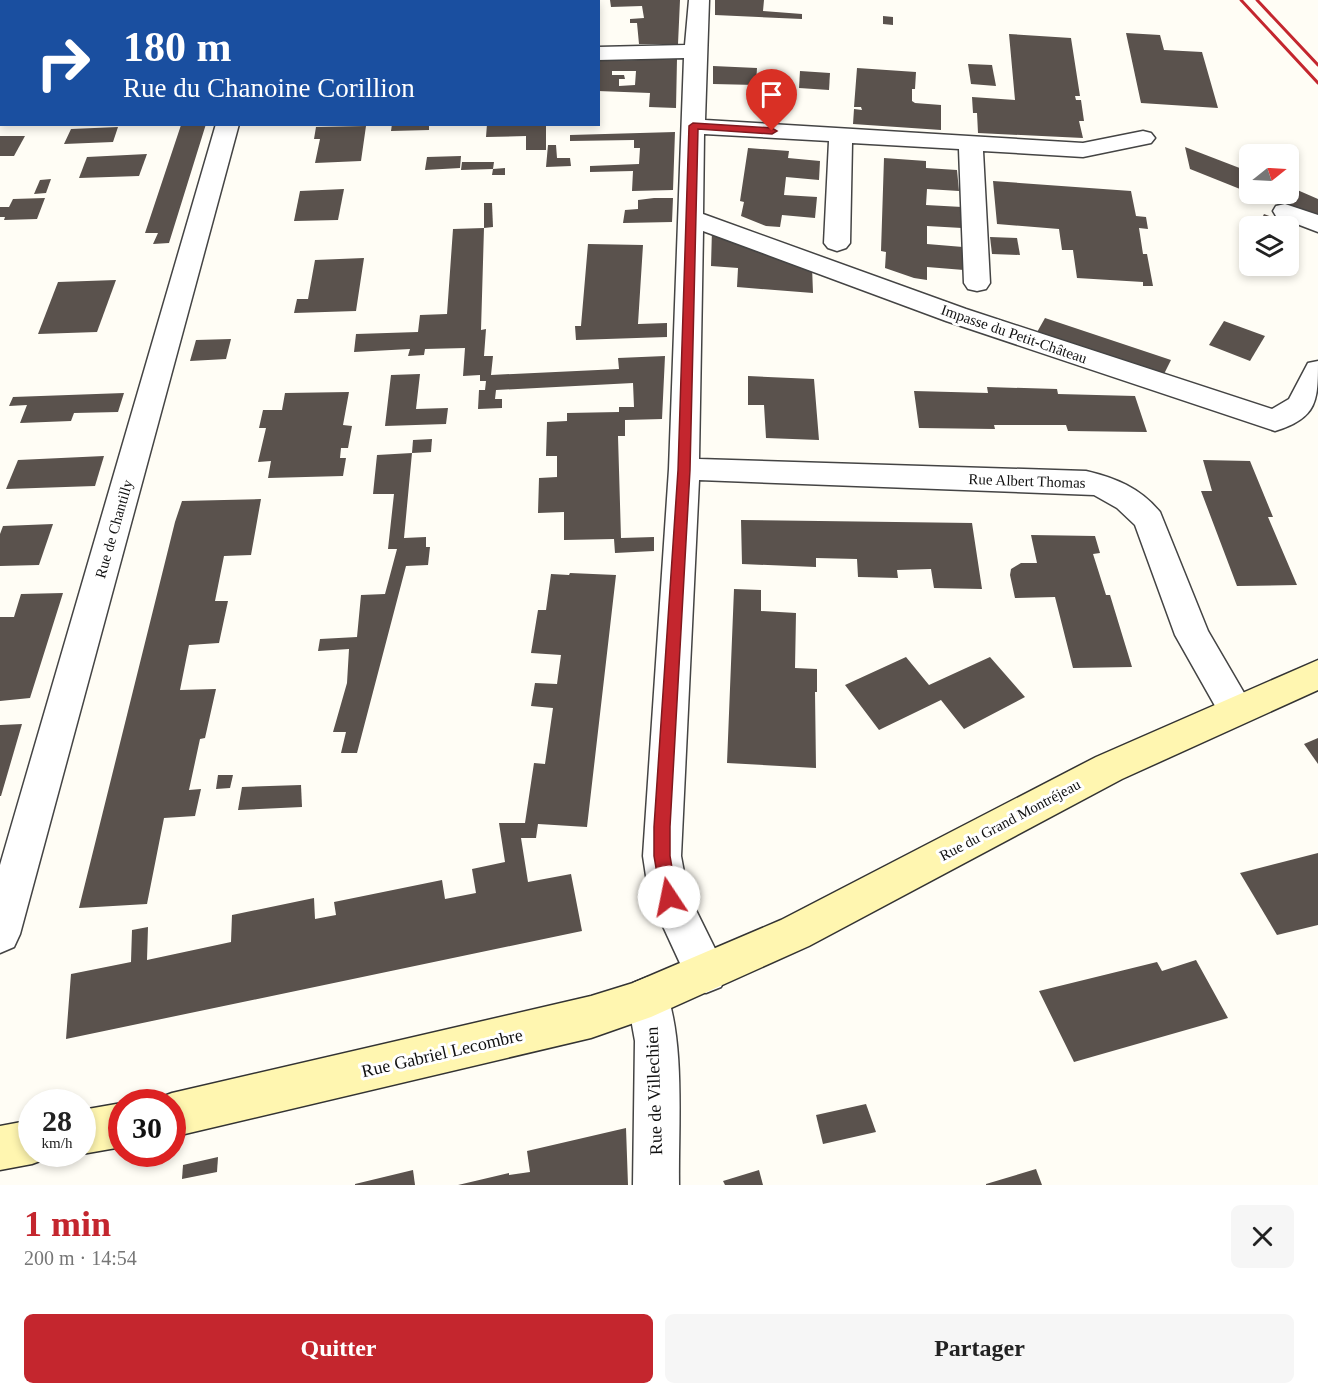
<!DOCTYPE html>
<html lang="fr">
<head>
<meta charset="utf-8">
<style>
  :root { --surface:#fff; --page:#f6f6f6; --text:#222; --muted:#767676; --accent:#c4262e }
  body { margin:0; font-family:"Times New Roman",serif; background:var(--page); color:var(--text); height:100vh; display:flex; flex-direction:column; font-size:22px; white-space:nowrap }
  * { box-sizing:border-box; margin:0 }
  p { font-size:20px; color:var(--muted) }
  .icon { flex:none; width:33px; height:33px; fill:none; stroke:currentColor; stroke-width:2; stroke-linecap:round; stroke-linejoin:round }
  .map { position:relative; height:1185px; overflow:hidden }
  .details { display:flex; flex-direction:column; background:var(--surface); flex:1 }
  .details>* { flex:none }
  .hud { position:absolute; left:0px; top:0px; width:600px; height:126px; box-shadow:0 3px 9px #0003; background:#1a4fa0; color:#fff; overflow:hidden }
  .needle { width:39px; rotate:72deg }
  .controls { position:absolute; left:1239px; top:144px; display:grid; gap:12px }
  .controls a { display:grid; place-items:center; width:60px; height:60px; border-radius:9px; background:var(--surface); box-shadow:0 3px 9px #0003; font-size:30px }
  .speed { position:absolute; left:18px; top:1089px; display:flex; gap:12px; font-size:30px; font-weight:700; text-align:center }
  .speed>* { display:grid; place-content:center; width:78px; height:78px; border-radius:50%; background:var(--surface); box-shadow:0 3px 9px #0003; line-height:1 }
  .speed small { font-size:15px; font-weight:400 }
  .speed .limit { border:9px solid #d22; background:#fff; color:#111 }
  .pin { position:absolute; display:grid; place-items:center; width:51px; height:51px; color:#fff; margin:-62px -26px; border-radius:50% 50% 50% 0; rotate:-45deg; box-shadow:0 0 6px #0007 }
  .pin .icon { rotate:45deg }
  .me { position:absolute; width:66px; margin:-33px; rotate:349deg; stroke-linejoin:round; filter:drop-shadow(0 0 4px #0008) }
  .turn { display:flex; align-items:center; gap:21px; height:126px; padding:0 24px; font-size:27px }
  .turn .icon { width:78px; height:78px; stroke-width:2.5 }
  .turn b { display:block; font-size:42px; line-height:51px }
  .round { display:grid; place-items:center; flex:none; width:63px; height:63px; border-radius:9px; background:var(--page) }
  .summary { display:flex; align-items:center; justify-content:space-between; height:102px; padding:0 24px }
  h1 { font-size:36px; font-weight:700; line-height:45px; color:var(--accent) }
  .action { display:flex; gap:12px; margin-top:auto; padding:12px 24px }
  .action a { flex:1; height:69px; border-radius:9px; background:var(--accent); color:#fff; font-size:24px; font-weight:700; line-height:69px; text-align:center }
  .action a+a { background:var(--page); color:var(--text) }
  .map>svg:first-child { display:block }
  .building { fill:#5a524d; fill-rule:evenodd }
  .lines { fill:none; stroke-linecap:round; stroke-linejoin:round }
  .street-casing { stroke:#444; stroke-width:3 }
  .secondary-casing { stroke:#333; stroke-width:3 }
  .street { fill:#fff; fill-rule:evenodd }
  .secondary { fill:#fff6b0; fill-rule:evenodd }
  .rail { stroke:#c4262e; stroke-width:3 }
  .route { fill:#c4262e; stroke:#7f191e; stroke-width:1.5 }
  .labels { text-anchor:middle; stroke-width:6; stroke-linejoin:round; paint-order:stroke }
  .street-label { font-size:15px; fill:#111; stroke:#fff }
  .near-street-label { font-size:18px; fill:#111; stroke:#fff }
</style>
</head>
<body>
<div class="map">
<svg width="1318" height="1185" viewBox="0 0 1318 1185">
  <rect width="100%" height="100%" fill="#fffdf5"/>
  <g class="building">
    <path d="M 610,0 L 680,0 L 678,44 L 639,44 L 637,23 L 630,23 L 630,19 L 644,18 L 642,6 L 611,7 Z"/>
    <path d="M 715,0 L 764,0 L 763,11 L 802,14 L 802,19 L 715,15 Z"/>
    <path d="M 883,16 L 893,17 L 893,25 L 883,24 Z"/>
    <path d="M 1126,33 L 1160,35 L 1164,50 L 1202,52 L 1218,108 L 1141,103 Z"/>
    <path d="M 1009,34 L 1071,38 L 1080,96 L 1075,96 L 1076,100 L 1081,100 L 1084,121 L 1079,121 L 1083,138 L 978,133 L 977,113 L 973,113 L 972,97 L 1015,100 Z"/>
    <path d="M 677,59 L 676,108 L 649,107 L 650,93 L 598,91 L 598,61 ZM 612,71 L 636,71 L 635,85 L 619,86 L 619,79 L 625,79 L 624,75 L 612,75 Z"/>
    <path d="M 968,64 L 992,65 L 996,86 L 971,84 Z"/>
    <path d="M 713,66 L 757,68 L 756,85 L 713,84 Z"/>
    <path d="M 857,68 L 916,72 L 915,89 L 912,89 L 912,101 L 915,103 L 941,105 L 941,130 L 853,124 L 854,109 L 862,110 L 861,107 L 854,107 Z"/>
    <path d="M 800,71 L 830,73 L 829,90 L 799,88 Z"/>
    <path d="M 206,124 L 169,243 L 153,244 L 158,233 L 145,233 L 181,125 Z"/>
    <path d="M 392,124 L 429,124 L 429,130 L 391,131 Z"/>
    <path d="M 487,124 L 546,124 L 546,150 L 526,150 L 526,136 L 486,137 Z"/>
    <path d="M 366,126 L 361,161 L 315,163 L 320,139 L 314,139 L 316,127 Z"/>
    <path d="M 118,127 L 113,142 L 64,144 L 71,129 Z"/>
    <path d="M 675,132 L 673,190 L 632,191 L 633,171 L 590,172 L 590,166 L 639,164 L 640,148 L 634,148 L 634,140 L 570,141 L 570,135 Z"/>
    <path d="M 0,136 L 25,136 L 14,156 L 0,156 Z"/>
    <path d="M 548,145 L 556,145 L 557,158 L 570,158 L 571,166 L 546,167 Z"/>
    <path d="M 1185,147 L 1250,172 L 1250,193 L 1190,169 Z"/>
    <path d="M 748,148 L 789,151 L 788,158 L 820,161 L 819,180 L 786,177 L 784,195 L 817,197 L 815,218 L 782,215 L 780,227 L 766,226 L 741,216 L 744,202 L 740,201 Z"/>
    <path d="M 147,154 L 139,176 L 79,178 L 87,157 Z"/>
    <path d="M 461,156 L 460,168 L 425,170 L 427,157 Z"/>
    <path d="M 884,158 L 926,161 L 926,168 L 957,170 L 959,191 L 927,189 L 926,205 L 962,207 L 962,228 L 927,226 L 927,244 L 963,247 L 964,270 L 927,267 L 927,280 L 914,278 L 885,268 L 886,252 L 881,251 Z"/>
    <path d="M 462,162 L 494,162 L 493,169 L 505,168 L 505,175 L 492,175 L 493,169 L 461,170 Z"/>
    <path d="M 51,179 L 46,193 L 34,194 L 40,180 Z"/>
    <path d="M 993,181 L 1131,191 L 1136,216 L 1146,217 L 1148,229 L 1139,228 L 1143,254 L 1147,254 L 1153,286 L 1143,286 L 1143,282 L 1077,278 L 1073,250 L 1062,250 L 1059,229 L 997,224 Z"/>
    <path d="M 1290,182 L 1298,185 L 1295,189 L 1318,199 L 1318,220 L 1251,194 L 1288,194 Z"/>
    <path d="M 344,189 L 338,220 L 294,221 L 300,191 Z"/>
    <path d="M 45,198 L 37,219 L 4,220 L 5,217 L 0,217 L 0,207 L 9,207 L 13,199 Z"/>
    <path d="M 654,198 L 673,198 L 672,222 L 623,223 L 625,210 L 638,209 L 638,200 Z"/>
    <path d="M 484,203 L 492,203 L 493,227 L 484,228 Z"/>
    <path d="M 1264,214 L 1282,221 L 1285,216 L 1295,220 L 1288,230 L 1288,226 L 1258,226 Z"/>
    <path d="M 484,228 L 481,330 L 486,329 L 484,356 L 493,356 L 491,375 L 619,369 L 618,358 L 665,356 L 662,419 L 625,420 L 625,436 L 618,436 L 621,538 L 654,537 L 654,551 L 615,553 L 614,539 L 564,540 L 564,512 L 538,513 L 539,478 L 557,477 L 557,456 L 546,456 L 547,422 L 567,421 L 567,413 L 619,412 L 619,407 L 634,407 L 633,383 L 496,390 L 495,399 L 502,399 L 502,408 L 478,409 L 479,390 L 485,390 L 486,381 L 480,381 L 480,375 L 463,376 L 465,348 L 425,349 L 424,355 L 408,356 L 410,349 L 354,352 L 356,334 L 418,332 L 420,315 L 447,314 L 453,229 Z"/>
    <path d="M 712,229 L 812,266 L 813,293 L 737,287 L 738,268 L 711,266 Z"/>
    <path d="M 990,237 L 1017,238 L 1020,255 L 992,254 Z"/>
    <path d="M 588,244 L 643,245 L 638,324 L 667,323 L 667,337 L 576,340 L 575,326 L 581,326 Z"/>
    <path d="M 364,258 L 356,311 L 294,313 L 297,299 L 308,299 L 315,260 Z"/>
    <path d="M 116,280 L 97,332 L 38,334 L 58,282 Z"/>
    <path d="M 1045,318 L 1171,360 L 1163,376 L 1036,334 Z"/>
    <path d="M 1224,321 L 1265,336 L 1250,361 L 1209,345 Z"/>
    <path d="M 231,339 L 226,359 L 190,361 L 196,340 Z"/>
    <path d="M 420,374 L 416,409 L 448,408 L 446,424 L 385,426 L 391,375 Z"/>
    <path d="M 748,376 L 814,379 L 819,440 L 766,438 L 764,405 L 748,405 Z"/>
    <path d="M 987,387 L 1057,389 L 1058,394 L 1135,396 L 1147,432 L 1068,431 L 1066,425 L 994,425 L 995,429 L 919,428 L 914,391 L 988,393 Z"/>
    <path d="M 349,392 L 343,425 L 352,426 L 348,448 L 341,448 L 340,458 L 346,458 L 343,476 L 268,478 L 271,461 L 258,462 L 266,428 L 259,428 L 263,410 L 282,410 L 285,393 Z"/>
    <path d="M 124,393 L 118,412 L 74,413 L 71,421 L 20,423 L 27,405 L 9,406 L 13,397 Z"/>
    <path d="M 432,439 L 431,452 L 412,453 L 413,440 Z"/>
    <path d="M 412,453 L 404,538 L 426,537 L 426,547 L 430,547 L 428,565 L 406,566 L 357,753 L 341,753 L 346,732 L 333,732 L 347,683 L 349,649 L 318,651 L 320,639 L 357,637 L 361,595 L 385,594 L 397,549 L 388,549 L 394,494 L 373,494 L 377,455 Z"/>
    <path d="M 104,456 L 95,486 L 6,489 L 18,460 Z"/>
    <path d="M 1203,460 L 1250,461 L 1273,517 L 1268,517 L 1297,585 L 1237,586 L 1201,491 L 1212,491 Z"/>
    <path d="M 261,499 L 251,555 L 224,556 L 215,601 L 228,601 L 219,643 L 189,645 L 180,690 L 216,689 L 205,738 L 200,739 L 189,790 L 201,789 L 195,816 L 164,818 L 147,904 L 79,908 L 175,522 L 182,501 Z"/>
    <path d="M 741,520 L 972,523 L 982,589 L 934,588 L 931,569 L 897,570 L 898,578 L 858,577 L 857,559 L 816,558 L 816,567 L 742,564 Z"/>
    <path d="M 53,524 L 39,565 L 0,566 L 0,534 L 3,526 Z"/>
    <path d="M 1031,535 L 1095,536 L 1100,553 L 1093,554 L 1106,595 L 1110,595 L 1132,667 L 1073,668 L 1055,597 L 1015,598 L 1010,575 L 1011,569 L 1021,563 L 1037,563 Z"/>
    <path d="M 570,573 L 616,575 L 587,827 L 538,824 L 536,838 L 521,838 L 528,882 L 571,874 L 582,931 L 66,1039 L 71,974 L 131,962 L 132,930 L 148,927 L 147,960 L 231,942 L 232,915 L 314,898 L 315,919 L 336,915 L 334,902 L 442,880 L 445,899 L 476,893 L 472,869 L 505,862 L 499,823 L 525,823 L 534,763 L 545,764 L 553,708 L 531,706 L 535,683 L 557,684 L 561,655 L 531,653 L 538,610 L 546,610 L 551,574 L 569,575 Z"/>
    <path d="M 734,589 L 761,590 L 761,611 L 796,613 L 795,668 L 817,669 L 817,692 L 815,692 L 816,768 L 727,763 Z"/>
    <path d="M 63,593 L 30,698 L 0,701 L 0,617 L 14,617 L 21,594 Z"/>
    <path d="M 906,657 L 929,685 L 990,657 L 1025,697 L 964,729 L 941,700 L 879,730 L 845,685 Z"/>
    <path d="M 22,724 L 1,796 L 0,796 L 0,725 Z"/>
    <path d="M 1318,738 L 1318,764 L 1304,744 Z"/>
    <path d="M 218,775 L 233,775 L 230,788 L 216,789 Z"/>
    <path d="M 301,785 L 302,807 L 238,810 L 242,787 Z"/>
    <path d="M 1318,853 L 1318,925 L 1277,935 L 1240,873 Z"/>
    <path d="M 1196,960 L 1228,1018 L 1074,1062 L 1039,991 L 1157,962 L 1162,971 Z"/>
    <path d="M 866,1104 L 876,1132 L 823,1144 L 816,1115 Z"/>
    <path d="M 626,1128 L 628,1185 L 458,1185 L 509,1173 L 509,1175 L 530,1172 L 527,1151 Z"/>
    <path d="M 218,1157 L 217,1172 L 182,1179 L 183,1165 Z"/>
    <path d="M 1036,1169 L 1042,1185 L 986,1185 L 986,1184 Z"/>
    <path d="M 413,1170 L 415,1185 L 355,1185 L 355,1184 Z"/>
    <path d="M 759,1170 L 763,1185 L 725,1185 L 723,1181 Z"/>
  </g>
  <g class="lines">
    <defs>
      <g id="street">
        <rect x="253" y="0" width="20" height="2"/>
        <path d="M 689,0 L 709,0 L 705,120 L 1083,143 L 1143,131 L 1151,133 L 1155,138 L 1151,143 L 1083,157 L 983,151 L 990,283 L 986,289 L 977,291 L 968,289 L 964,283 L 959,149 L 852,143 L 850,243 L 846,248 L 837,251 L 828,248 L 824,243 L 829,141 L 704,134 L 703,214 L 966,309 L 1272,409 L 1289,399 L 1308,363 L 1318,361 C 1318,400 1318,418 1275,431 L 946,321 L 703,231 L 699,459 L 1086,471 C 1116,478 1140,488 1160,512 L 1208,631 L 1254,710 L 1249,720 L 1236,725 L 1223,720 L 1175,635 L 1135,525 L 1117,508 L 1094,495 L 699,480 L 681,856 L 688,894 L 727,973 L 721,987 L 706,993 L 691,987 L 649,896 L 643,856 L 669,469 L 684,58 L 598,60 L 598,47 L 685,45 Z"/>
        <path d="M 216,124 L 239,124 L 20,934 L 14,947 L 0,953 L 0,865 Z"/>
        <path d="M 1285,204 L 1318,215 L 1318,232 L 1276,216 L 1273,211 L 1276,206 Z"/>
        <path d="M 648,977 L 663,983 C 686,1037 678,1125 679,1185 L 633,1185 L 635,1041 L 627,997 L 633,983 Z"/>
      </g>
      <g id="secondary">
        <path d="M 1318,660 L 1318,690 L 1122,779 L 809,946 L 651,1017 L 591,1038 L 172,1137 L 172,1102 L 155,1102 L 156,1099 L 172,1093 L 591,996 L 633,983 L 781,920 L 1096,757 Z"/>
        <path d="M 122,1103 L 122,1147 L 82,1154 L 80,1154 L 82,1154 L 82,1110 Z"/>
        <path d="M 32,1120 L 32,1154 L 50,1154 L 48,1158 L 32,1164 L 0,1170 L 0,1126 Z"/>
      </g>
    </defs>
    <use href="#street" class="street-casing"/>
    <use href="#secondary" class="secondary-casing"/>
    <use href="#street" class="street"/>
    <use href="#secondary" class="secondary"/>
    <g class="rail">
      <path d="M 1241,0 L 1318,83"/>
      <path d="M 1257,0 L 1318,65"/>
    </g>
  </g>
  <path class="route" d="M 693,123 L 772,128 L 777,131 L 772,134 L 698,129 L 690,470 L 670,827 L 670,856 L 677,897 L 675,902 L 669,904 L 663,902 L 661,897 L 654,856 L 654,827 L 678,470 L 689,126 Z"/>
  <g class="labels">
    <g class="street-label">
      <text transform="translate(1014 334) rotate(19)" y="5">Impasse du Petit-Château</text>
      <text transform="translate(1027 481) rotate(2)" y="5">Rue Albert Thomas</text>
      <text transform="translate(114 529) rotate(-74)" y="5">Rue de Chantilly</text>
      <text transform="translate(1010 820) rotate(-28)" y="5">Rue du Grand Montréjeau</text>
    </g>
    <g class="near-street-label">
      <text transform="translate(442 1053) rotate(-13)" y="6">Rue Gabriel Lecombre</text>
      <text transform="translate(654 1091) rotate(-92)" y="6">Rue de Villechien</text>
    </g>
  </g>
</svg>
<div class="controls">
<a><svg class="needle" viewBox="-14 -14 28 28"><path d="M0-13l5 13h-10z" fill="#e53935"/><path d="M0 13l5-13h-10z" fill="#767676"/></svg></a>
<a><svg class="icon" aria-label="layers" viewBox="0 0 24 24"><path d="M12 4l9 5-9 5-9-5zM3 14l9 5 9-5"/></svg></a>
</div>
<div class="speed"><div>28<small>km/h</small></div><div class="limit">30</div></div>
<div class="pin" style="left:772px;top:131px;background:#d93025"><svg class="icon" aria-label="arrive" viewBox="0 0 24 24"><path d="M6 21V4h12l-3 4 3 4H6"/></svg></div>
<svg class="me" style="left:669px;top:897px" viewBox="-20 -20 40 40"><circle r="19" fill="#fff"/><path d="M0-13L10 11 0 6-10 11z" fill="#c4262e"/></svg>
<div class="hud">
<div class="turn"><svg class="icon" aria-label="right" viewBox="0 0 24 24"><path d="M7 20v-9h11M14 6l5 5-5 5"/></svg><div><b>180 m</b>Rue du Chanoine Corillion</div></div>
</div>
</div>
<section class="details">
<div class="summary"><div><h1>1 min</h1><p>200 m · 14:54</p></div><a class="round"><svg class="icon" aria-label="close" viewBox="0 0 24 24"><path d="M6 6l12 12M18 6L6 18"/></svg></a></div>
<div class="action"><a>Quitter</a><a>Partager</a></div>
</section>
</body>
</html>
